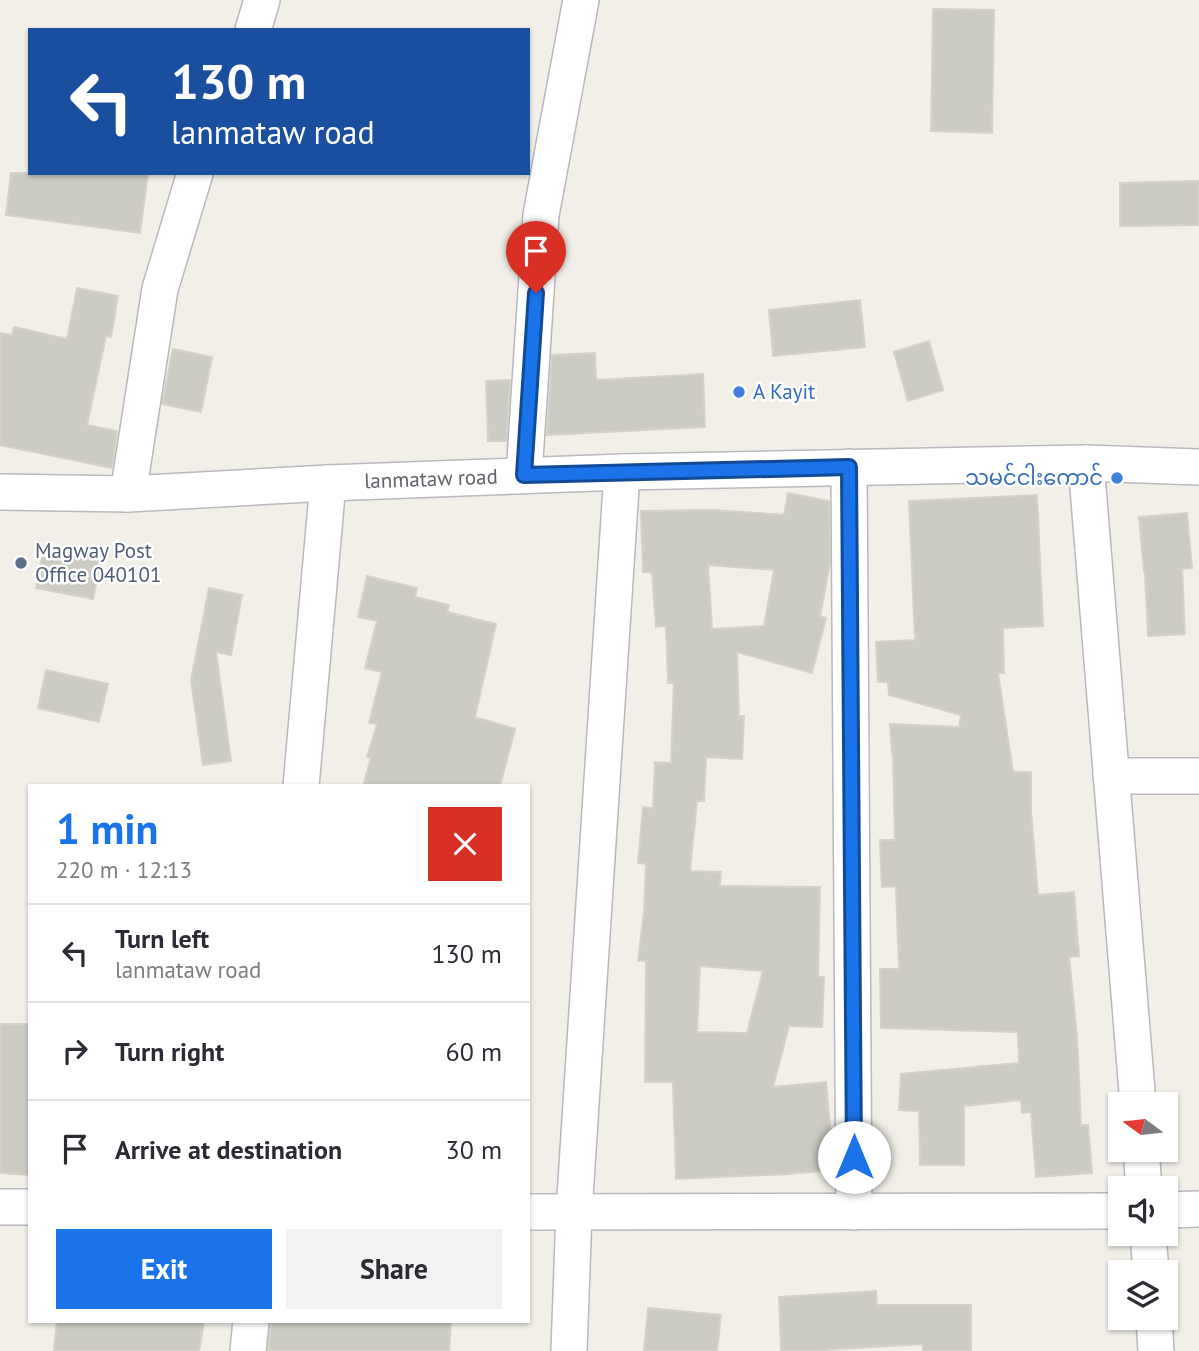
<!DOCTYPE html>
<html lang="en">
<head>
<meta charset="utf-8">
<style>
  :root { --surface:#fff; --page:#f2f2f3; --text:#2b2b33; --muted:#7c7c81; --line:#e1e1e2; --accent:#1a73e8 }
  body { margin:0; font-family:"PT Sans","Noto Sans Myanmar",sans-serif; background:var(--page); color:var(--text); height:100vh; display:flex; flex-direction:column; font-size:26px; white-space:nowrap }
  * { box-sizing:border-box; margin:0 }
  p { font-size:23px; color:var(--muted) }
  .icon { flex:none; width:38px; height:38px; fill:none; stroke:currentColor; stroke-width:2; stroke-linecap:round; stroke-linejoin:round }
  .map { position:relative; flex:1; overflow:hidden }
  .drawer { position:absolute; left:28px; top:784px; width:502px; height:539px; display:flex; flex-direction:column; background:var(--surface); border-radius:0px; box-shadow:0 2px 5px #0004 }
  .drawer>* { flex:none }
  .guide { position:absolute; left:28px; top:28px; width:502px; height:147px; border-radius:0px; box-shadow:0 2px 5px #0004; background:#1a4fa0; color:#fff; overflow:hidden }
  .needle { width:46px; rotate:285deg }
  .buttons { position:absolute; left:1108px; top:1092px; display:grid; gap:14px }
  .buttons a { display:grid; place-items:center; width:70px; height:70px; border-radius:0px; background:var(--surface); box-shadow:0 2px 5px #0004; font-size:35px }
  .pin { position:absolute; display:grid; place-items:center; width:60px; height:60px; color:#fff; margin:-72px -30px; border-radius:50% 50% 50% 0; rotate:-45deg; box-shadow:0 0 7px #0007 }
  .pin .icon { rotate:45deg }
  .me { position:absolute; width:77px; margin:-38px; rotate:0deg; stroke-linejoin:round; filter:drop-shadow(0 0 5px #0008) }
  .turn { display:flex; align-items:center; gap:24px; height:147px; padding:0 28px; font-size:32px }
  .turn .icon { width:91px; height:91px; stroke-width:2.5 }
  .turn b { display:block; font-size:49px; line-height:60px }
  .round { display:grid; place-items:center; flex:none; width:74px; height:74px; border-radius:0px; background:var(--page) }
  .summary { display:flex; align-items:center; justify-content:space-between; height:119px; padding:0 28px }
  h1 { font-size:42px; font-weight:800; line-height:52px; color:var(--accent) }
  .cta { display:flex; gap:14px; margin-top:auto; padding:14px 28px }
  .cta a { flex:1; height:80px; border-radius:0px; background:var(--accent); color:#fff; font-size:28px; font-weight:800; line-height:80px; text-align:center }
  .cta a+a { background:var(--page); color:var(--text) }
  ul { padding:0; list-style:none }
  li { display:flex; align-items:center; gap:21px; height:98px; padding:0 28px; border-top:2px solid var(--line) }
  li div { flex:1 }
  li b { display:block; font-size:26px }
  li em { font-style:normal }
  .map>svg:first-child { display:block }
  .building { fill:#cccbc4; stroke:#d6d2c6; stroke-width:2; fill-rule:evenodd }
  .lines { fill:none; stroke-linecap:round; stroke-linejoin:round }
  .minor-casing { stroke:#b8b9be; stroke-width:38 }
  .minor { stroke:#fff; stroke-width:35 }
  .route-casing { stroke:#114b97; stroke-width:18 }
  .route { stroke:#1a73e8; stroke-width:12 }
  .shop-dot { fill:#3f7fe0; stroke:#fff; stroke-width:2.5 }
  .service-dot { fill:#5c6f8a; stroke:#fff; stroke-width:2.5 }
  .labels { text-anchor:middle; stroke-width:5; stroke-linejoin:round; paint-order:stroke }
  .shop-label { font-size:21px; fill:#366cbe; stroke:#fff; text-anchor:start }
  .street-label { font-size:21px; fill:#5f6268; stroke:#fff }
  .service-label { font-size:21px; fill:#4e5e75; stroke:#fff; text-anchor:start }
</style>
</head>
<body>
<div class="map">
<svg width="1199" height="1351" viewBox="0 0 1199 1351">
  <rect width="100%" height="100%" fill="#f1efe8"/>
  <g class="building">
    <path d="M 933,9 L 994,10 L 992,133 L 931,131 Z"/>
    <path d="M 11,173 L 148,173 L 140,233 L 6,215 Z"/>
    <path d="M 1199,181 L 1199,225 L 1120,226 L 1120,183 Z"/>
    <path d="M 77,288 L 118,296 L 111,337 L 106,336 L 87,425 L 117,431 L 112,468 L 0,445 L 0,333 L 12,335 L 14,327 L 67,339 Z"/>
    <path d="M 860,300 L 865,347 L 773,356 L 769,310 Z"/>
    <path d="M 929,341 L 943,390 L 908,401 L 894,352 Z"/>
    <path d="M 173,349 L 212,357 L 201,412 L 162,404 Z"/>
    <path d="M 595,353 L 596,380 L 703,374 L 705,427 L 547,435 L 552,355 Z"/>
    <path d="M 510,380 L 506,441 L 488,441 L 486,381 Z"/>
    <path d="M 788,493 L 829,501 L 830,563 L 820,616 L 826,618 L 812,673 L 737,652 L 739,716 L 744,716 L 742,759 L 706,757 L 704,801 L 697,801 L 690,871 L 721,872 L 720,886 L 820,887 L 818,977 L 824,977 L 822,1027 L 789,1026 L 773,1087 L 826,1082 L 834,1170 L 787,1174 L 676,1179 L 673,1082 L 645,1082 L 646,961 L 638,961 L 644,912 L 646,864 L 638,863 L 643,807 L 653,808 L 655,762 L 671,763 L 674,683 L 668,683 L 666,626 L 656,627 L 652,572 L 643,572 L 641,511 L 713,510 L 784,515 ZM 708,565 L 774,570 L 764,626 L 712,629 ZM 700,966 L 763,971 L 747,1033 L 697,1032 Z"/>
    <path d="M 1037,495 L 1043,626 L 1003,628 L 1004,673 L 998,673 L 1013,772 L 1031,772 L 1031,811 L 1038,895 L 1074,892 L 1079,956 L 1069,957 L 1077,1036 L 1081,1125 L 1088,1125 L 1092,1173 L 1036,1177 L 1031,1112 L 1022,1113 L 1021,1100 L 964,1106 L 964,1165 L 920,1165 L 919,1111 L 899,1110 L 901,1074 L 1019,1063 L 1018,1032 L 881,1028 L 880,969 L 899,969 L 896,886 L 882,887 L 880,840 L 895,840 L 893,754 L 892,754 L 890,724 L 959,727 L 961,715 L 889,695 L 888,682 L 878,682 L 876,642 L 915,640 L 909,501 Z"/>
    <path d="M 1187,513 L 1192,568 L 1182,569 L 1185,634 L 1148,636 L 1145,572 L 1144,572 L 1139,517 Z"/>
    <path d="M 44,546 L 101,557 L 93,599 L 36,588 Z"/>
    <path d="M 367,576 L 417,588 L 415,597 L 449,605 L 447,612 L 496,624 L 475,717 L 515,729 L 500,786 L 363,786 L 371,758 L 367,757 L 377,724 L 369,723 L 382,672 L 365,668 L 377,621 L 358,617 Z"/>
    <path d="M 209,588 L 242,595 L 231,655 L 216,652 L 231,761 L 203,765 L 191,680 Z"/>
    <path d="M 46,670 L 108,684 L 99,722 L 38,708 Z"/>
    <path d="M 0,1024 L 30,1024 L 30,1175 L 0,1173 Z"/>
    <path d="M 876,1291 L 877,1305 L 971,1305 L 971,1351 L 923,1351 L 923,1344 L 809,1351 L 781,1351 L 779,1297 Z"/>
    <path d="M 648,1308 L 721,1315 L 717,1351 L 644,1351 Z"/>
    <path d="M 57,1321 L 204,1321 L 199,1351 L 54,1351 Z"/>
    <path d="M 271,1321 L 451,1321 L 449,1351 L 268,1351 Z"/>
  </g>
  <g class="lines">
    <defs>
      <g id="minor">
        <path d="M 253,30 L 262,0"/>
        <path d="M 1086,463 L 1138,1104"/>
        <path d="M 849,467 L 854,1212"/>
        <path d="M 524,475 L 541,215 L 581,0"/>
        <path d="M 0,492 L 128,494 L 328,483 L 622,472 L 1086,463 L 1199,467"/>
        <path d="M 128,494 L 160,289 L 195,173"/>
        <path d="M 1111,776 L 1199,776"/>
        <path d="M 301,786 L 328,483"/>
        <path d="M 1141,1150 L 1144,1188"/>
        <path d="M 0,1207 L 30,1207"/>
        <path d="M 1166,1210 L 1199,1209"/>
        <path d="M 528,1212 L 1120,1211"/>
        <path d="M 1148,1234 L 1151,1272"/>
        <path d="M 1154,1318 L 1156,1351"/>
        <path d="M 248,1351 L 251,1321"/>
        <path d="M 569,1351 L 574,1212 L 622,472"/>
      </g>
    </defs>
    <use href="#minor" class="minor-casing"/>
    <use href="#minor" class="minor"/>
  </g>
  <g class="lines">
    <defs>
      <path id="route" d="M 536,293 L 524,475 L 849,467 L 854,1157"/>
    </defs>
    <use href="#route" class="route-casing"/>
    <use href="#route" class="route"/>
  </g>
  <g class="shop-dot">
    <circle cx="739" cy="392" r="7"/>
    <circle cx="1117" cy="478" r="7"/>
  </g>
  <circle class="service-dot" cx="21" cy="563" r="7"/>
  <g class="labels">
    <g class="shop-label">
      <text x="753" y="399">A Kayit</text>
      <text x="1103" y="485" text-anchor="end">သမင်ငါးကောင်</text>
    </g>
    <g class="street-label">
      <text transform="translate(431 479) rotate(-2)" y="7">lanmataw road</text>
    </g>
    <g class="service-label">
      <text x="35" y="558">Magway Post<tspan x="35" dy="24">Office 040101</tspan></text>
    </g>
  </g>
</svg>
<div class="buttons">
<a><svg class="needle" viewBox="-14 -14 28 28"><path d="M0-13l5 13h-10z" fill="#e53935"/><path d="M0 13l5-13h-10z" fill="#7c7c81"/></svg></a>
<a><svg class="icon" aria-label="sound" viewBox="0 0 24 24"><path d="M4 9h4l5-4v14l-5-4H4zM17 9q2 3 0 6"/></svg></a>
<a><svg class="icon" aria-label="layers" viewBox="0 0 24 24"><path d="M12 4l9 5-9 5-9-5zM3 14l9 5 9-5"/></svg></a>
</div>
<div class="pin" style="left:536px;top:293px;background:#d93025"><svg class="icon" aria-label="arrive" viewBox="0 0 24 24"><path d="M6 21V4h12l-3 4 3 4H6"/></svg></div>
<svg class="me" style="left:854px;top:1157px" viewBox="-20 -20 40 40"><circle r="19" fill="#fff"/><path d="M0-13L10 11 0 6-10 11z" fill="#1a73e8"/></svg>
<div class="guide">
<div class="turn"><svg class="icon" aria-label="left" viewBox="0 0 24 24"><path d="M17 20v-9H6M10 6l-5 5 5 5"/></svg><div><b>130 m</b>lanmataw road</div></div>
</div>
<section class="drawer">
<div class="summary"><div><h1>1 min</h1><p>220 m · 12:13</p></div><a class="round" style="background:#d93025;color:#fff"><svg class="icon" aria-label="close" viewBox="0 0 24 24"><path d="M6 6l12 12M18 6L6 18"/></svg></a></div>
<ul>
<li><svg class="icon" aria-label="left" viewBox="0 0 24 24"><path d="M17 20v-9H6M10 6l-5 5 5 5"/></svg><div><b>Turn left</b><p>lanmataw road</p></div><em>130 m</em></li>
<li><svg class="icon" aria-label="right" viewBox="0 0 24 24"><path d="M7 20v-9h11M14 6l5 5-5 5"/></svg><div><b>Turn right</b></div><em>60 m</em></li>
<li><svg class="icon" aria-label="arrive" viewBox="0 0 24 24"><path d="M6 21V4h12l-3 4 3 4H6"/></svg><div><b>Arrive at destination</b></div><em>30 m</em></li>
</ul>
<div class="cta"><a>Exit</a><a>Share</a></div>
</section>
</div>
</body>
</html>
